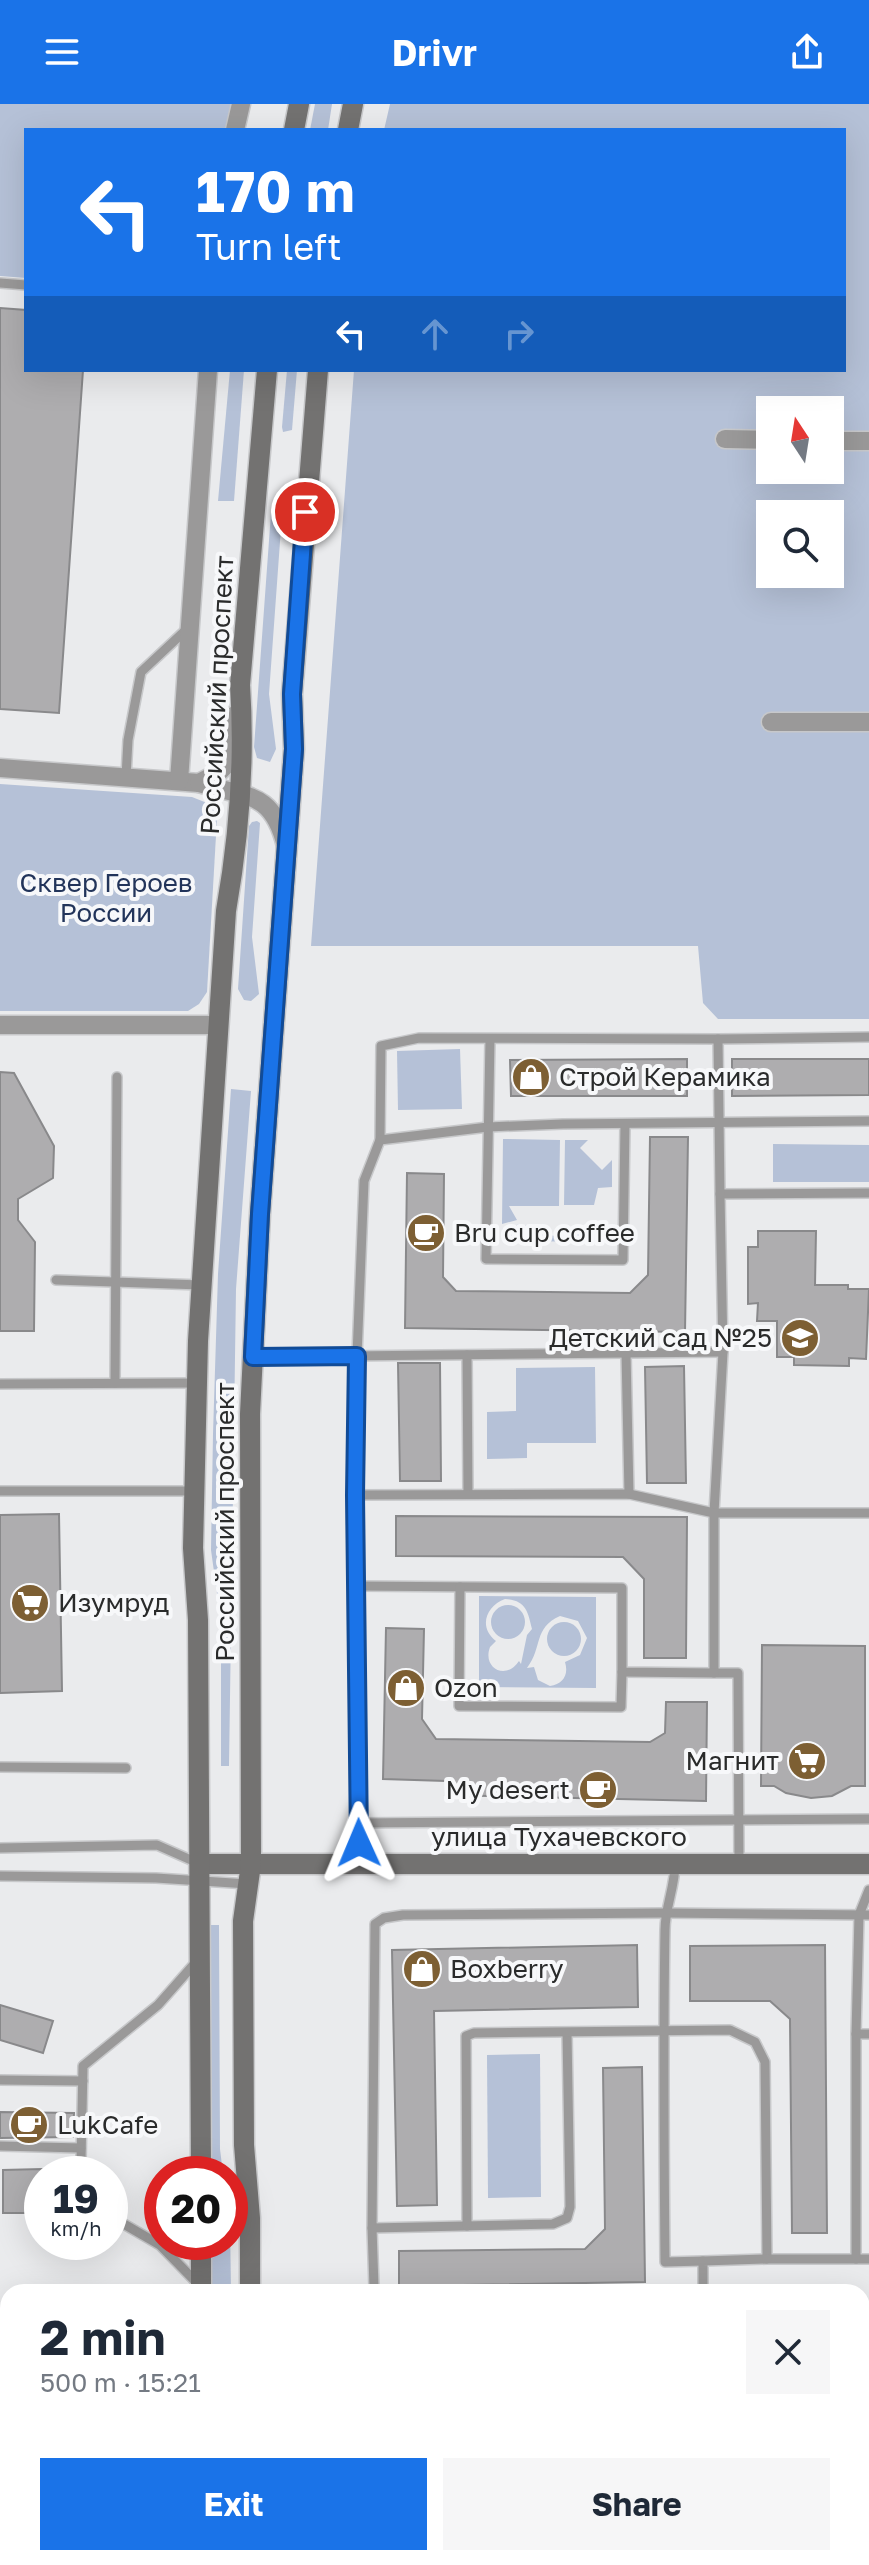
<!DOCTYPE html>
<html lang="en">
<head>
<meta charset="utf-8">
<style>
  :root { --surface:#fff; --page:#f6f6f7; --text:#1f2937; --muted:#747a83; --accent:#1a73e8 }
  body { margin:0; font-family:"Golos Text",sans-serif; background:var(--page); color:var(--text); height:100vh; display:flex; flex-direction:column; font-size:30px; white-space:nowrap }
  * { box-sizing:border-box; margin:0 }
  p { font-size:26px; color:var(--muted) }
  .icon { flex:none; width:44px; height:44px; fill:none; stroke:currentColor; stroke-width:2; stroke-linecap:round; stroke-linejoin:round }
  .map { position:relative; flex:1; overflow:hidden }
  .drawer { position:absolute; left:0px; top:2180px; width:870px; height:282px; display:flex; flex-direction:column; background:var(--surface); border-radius:24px 24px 0 0; box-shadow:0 8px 32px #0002 }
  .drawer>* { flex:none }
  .hud { position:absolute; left:24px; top:24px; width:822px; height:244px; border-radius:0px; box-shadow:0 8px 32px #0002; background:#1a73e8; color:#fff; overflow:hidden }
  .needle { width:52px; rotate:348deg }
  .tools { position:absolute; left:756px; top:292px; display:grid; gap:16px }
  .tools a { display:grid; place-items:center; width:88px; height:88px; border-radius:0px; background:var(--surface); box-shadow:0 8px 32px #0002; font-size:40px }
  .speed { position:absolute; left:24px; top:2052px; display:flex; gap:16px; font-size:40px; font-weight:700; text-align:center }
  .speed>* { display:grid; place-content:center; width:104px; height:104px; border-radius:50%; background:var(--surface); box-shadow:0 8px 32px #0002; line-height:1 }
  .speed small { font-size:20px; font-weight:400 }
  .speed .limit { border:12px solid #d22; background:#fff; color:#111 }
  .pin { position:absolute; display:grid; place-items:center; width:68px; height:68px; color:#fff; margin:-34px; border:4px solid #fff; border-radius:50%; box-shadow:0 2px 8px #0007 }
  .me { position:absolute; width:88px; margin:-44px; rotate:359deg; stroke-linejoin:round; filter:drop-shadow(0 0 6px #0008) }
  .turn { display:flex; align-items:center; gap:28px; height:168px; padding:0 40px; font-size:36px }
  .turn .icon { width:104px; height:104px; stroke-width:2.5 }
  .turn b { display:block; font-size:56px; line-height:68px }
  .lanes { display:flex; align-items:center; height:76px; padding:0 40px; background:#0003; justify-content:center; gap:40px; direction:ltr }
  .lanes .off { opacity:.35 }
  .round { display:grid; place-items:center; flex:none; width:84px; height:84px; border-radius:0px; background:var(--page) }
  .headline { display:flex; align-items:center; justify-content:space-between; height:136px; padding:0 40px }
  h1 { font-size:48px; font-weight:700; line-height:60px }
  .button { display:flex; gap:16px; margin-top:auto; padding:16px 40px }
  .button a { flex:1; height:92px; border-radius:0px; background:var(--accent); color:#fff; font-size:32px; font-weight:700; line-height:92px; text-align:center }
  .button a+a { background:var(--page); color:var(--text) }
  header { display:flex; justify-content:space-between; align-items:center; height:104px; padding:0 40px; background:var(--accent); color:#fff; font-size:36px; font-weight:700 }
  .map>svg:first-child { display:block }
  .green { fill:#b5c1d7; fill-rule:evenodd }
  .building { fill:#aeadaf; stroke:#89898b; stroke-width:2 }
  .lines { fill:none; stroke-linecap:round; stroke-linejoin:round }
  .service-casing { stroke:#c7c8ca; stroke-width:12 }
  .minor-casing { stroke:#c7c8ca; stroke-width:21 }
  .secondary-casing { stroke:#c7c8ca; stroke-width:23 }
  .service { stroke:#9a9999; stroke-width:9 }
  .minor { stroke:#9a9999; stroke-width:18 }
  .secondary { stroke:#737271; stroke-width:20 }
  .route-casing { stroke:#114b97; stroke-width:20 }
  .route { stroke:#1a73e8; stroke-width:14 }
  .labels { text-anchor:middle; stroke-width:8; stroke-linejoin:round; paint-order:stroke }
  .street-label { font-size:26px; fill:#2a2b2b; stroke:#f7f8fa }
  .park-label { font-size:26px; fill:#22345a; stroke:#f7f8fa }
  .poi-label { font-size:26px; fill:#2a2b2b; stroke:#f7f8fa; text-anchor:start }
</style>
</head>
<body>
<header><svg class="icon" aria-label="menu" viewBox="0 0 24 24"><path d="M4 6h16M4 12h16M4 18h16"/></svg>Drivr<svg class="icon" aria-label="share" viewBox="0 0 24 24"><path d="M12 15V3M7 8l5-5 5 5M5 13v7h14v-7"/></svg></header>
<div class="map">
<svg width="869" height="2461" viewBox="0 0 869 2461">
  <rect width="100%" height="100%" fill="#eaebed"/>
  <g class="green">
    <path d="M 0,0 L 232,0 L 227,26 L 26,26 L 26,174 L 0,172 Z"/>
    <path d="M 315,0 L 332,0 L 328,26 L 310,26 Z"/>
    <path d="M 390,0 L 869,0 L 869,915 L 718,915 L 703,899 L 698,842 L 311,842 L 354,266 L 844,266 L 844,26 L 384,26 ZM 770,306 L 830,306 L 830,366 L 770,366 ZM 770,410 L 830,410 L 830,470 L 770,470 Z"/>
    <path d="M 230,266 L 244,266 L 234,397 L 218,397 Z"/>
    <path d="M 287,266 L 297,266 L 292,326 L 283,328 L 282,323 Z"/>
    <path d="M 271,409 L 282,410 L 269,590 L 276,645 L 270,658 L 257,654 L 254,643 Z"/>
    <path d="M 0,680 L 192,693 L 212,701 L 217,714 L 207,888 L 199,900 L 188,907 L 0,907 Z"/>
    <path d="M 257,717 L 260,719 L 252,833 L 259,890 L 251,897 L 244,896 L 238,885 L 249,722 L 252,718 Z"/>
    <path d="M 460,945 L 462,1005 L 398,1006 L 397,947 Z"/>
    <path d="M 231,985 L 251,987 L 236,1185 L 229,1662 L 221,1662 L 221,1518 L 211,1446 L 213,1330 L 218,1170 Z"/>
    <path d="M 503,1035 L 560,1036 L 559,1102 L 509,1102 L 517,1116 L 502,1120 Z"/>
    <path d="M 565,1036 L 588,1036 L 580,1044 L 602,1066 L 612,1056 L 612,1083 L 598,1084 L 594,1101 L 564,1101 Z"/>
    <path d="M 773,1040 L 869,1041 L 869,1078 L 773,1078 Z"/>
    <path d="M 520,1120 C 533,1122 543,1131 556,1132 C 578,1133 584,1118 612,1128 L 612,1138 L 502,1137 L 502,1125 Z"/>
    <path d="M 595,1263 L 596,1339 L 527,1339 L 527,1354 L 487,1355 L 487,1308 L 516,1307 L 516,1264 Z"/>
    <path d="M 479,1492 L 596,1493 L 596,1584 L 479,1583 ZM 505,1495 C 526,1496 528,1508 532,1525 L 527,1531 L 521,1560 L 519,1557 C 506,1577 482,1564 490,1543 L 496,1537 C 478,1523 486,1502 505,1495 ZM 560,1512 L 578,1517 L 587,1534 L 580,1551 L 565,1558 C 569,1571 563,1580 550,1582 L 538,1576 L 534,1563 L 527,1564 C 543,1543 533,1524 560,1512 Z"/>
    <circle cx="508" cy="1518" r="17"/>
    <circle cx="564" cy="1535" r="17"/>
    <path d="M 209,1821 L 219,1821 L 220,2045 L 223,2070 L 211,2070 Z"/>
    <path d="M 540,1950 L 541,2093 L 488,2094 L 487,1951 Z"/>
    <path d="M 230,2118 L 231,2188 L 211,2188 L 211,2138 L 230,2138 Z"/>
    <path d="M 862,2296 L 869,2296 L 869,2461 L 761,2461 L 761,2454 L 862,2454 Z"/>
  </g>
  <g class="building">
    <path d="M 0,204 L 26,206 L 26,266 L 83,266 L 59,609 L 0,605 Z"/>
    <path d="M 687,955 L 687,992 L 511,992 L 510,956 Z"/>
    <path d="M 732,955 L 869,955 L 869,991 L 732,992 Z"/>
    <path d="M 0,968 L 14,969 L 54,1042 L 53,1074 L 18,1095 L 18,1116 L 35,1138 L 34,1227 L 0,1227 Z"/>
    <path d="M 650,1033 L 688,1033 L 685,1228 L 405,1224 L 407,1069 L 444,1070 L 443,1173 L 456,1187 L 630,1189 L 648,1171 Z"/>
    <path d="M 758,1127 L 816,1127 L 815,1181 L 848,1181 L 848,1185 L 869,1185 L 866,1255 L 849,1254 L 849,1262 L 794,1261 L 794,1253 L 777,1253 L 777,1217 L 757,1217 L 758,1199 L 748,1200 L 748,1143 L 758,1143 Z"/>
    <path d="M 398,1259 L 440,1259 L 441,1377 L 400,1377 Z"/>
    <path d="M 684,1262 L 686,1379 L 647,1379 L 645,1263 Z"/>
    <path d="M 59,1410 L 62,1587 L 0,1589 L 0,1411 Z"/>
    <path d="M 396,1412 L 687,1413 L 686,1554 L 644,1554 L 644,1475 L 623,1453 L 396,1452 Z"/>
    <path d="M 386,1524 L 424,1525 L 422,1615 L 436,1635 L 650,1638 L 665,1629 L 666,1598 L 707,1598 L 706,1697 L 445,1691 L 446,1677 L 383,1675 Z"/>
    <path d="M 762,1541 L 865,1542 L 865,1682 L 851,1682 L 832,1692 L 811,1694 L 786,1689 L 774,1682 L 761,1682 Z"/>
    <path d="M 637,1841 L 638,1903 L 434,1907 L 437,2101 L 397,2102 L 392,1846 Z"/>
    <path d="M 825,1841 L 827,2129 L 792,2129 L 790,1915 L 770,1897 L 690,1897 L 690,1842 Z"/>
    <path d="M 0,1901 L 53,1917 L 43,1949 L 0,1936 Z"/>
    <path d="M 642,1963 L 645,2178 L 399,2182 L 399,2147 L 585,2145 L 605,2125 L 603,1964 Z"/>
    <path d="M 0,2008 L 74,2009 L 73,2033 L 0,2034 Z"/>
    <path d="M 42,2065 L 42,2109 L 3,2109 L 3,2066 Z"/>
  </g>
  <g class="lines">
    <defs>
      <g id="service">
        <path d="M 0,179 L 26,181"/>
        <path d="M 126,673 L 128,636 L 141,568 L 188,524"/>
        <path d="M 490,935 L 486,1155 L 623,1156 L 625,1020"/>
        <path d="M 380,1036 L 381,942 L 419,934 L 718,935"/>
        <path d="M 869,1089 L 720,1090 L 723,1248 L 714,1409 L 869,1409"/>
        <path d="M 720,1090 L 718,935 L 869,933"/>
        <path d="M 56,1176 L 201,1181"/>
        <path d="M 626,1249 L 629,1390"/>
        <path d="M 467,1251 L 468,1390"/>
        <path d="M 254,1253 L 723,1248"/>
        <path d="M 115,1279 L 117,973"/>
        <path d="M 0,1280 L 197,1279"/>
        <path d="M 0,1387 L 194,1387"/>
        <path d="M 355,1391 L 629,1390 L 714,1409 L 714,1569 L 738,1569 L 739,1759"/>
        <path d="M 357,1482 L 622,1484 L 622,1568 L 714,1569"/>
        <path d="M 460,1483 L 459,1602 L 621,1603 L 622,1568"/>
        <path d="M 0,1663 L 126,1664"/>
        <path d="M 359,1719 L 869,1715"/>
        <path d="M 0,1744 L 157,1741 L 200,1760"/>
        <path d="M 360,1759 L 355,1391 L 357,1252 L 364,1077 L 380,1036 L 488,1023 L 563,1020 L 869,1017"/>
        <path d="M 675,1760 C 675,1783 665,1803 665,1826 C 663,1937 664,2048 665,2158 L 703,2157"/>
        <path d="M 0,1772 L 156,1774 L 248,1780"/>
        <path d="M 869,1786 L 859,1811 L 856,1930 L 869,1930"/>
        <path d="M 567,1929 L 570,2103 L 567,2114 L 553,2120 L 372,2124 L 375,1820 L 384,1814 L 403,1811 L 665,1809 L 869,1811"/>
        <path d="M 856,1930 L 856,2155 L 869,2155"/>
        <path d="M 0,1976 L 83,1977"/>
        <path d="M 0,2042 L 81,2044"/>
        <path d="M 86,2070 L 81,2056 L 83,1962 L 158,1901 L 196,1858"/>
        <path d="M 110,2112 L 160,2141 L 198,2180"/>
        <path d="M 467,2122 L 466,1932 L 474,1929 L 730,1926 L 755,1938 L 765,1958 L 767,2155 L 856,2155"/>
        <path d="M 372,2124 L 374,2183 L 377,2188"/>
        <path d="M 700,2188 L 703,2188 L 703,2157 L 767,2155"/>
        <path d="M 0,2401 L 8,2401"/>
        <path d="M 133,2454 L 133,2461"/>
        <path d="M 375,2454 L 375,2461"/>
        <path d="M 461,2461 L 461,2454"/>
        <path d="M 711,2461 L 712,2454"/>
      </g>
      <g id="minor">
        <path d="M 235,26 L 241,0"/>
        <path d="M 725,335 L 770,336"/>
        <path d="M 830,337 L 869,337"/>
        <path d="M 771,618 L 869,618"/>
        <path d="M 0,664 L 199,679 C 245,694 272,685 286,742"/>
        <path d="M 179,677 L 208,266"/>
        <path d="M 199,679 L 218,669 L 228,659 L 235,611"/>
        <path d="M 0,921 L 218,921"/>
      </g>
      <g id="secondary">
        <path d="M 294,26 L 299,0"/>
        <path d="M 348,26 L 353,0"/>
        <path d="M 200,1760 L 869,1760"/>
        <path d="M 201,2070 L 198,1516 L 193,1444 L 198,1237 L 226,807 C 239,733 245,655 240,581 L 267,266"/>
        <path d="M 201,2138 L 201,2188"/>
        <path d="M 250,2188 L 250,2114 L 244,2041 L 243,1817 L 251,1760 L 250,1310 L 260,1110 L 294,645 L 292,590 L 318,266"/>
        <path d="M 201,2454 L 201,2461"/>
        <path d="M 252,2454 L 252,2461"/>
      </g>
    </defs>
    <use href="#service" class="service-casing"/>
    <use href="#minor" class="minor-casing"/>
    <use href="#secondary" class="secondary-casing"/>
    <use href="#service" class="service"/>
    <use href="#minor" class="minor"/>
    <use href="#secondary" class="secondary"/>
  </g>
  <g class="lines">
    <defs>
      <path id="route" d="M 305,408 L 292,590 L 294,645 L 260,1110 L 253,1253 L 357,1252 L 355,1391 L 359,1739"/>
    </defs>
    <use href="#route" class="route-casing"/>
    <use href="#route" class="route"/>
  </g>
  <defs>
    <symbol id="shop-disc" viewBox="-11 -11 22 22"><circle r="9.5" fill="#7d5f33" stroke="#f7f8fa"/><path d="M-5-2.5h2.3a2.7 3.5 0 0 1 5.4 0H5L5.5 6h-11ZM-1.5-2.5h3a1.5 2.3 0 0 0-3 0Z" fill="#fff"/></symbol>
    <symbol id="cafe-disc" viewBox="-11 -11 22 22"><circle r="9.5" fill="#7d5f33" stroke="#f7f8fa"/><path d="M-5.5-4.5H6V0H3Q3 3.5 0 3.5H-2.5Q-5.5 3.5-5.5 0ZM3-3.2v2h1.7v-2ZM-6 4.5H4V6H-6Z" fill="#fff"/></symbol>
    <symbol id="school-disc" viewBox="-11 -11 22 22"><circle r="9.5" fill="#7d5f33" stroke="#f7f8fa"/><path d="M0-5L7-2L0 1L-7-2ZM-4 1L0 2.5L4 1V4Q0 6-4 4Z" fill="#fff"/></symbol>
    <symbol id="supermarket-disc" viewBox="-11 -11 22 22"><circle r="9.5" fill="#7d5f33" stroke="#f7f8fa"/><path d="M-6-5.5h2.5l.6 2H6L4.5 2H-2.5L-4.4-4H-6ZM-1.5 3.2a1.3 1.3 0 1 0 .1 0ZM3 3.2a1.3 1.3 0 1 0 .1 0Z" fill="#fff"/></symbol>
  </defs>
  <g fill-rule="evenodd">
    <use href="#shop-disc" x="509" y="951" width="44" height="44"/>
    <use href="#cafe-disc" x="404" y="1107" width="44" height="44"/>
    <use href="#school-disc" x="778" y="1212" width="44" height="44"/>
    <use href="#supermarket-disc" x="8" y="1477" width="44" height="44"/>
    <use href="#shop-disc" x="384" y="1562" width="44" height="44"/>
    <use href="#supermarket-disc" x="785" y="1635" width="44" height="44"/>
    <use href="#cafe-disc" x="576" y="1664" width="44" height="44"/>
    <use href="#shop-disc" x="400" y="1843" width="44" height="44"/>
    <use href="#cafe-disc" x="7" y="1999" width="44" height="44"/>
  </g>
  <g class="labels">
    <g class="street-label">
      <text transform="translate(217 591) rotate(-87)" y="9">Российский проспект</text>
      <text transform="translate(225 1418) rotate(-90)" y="9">Российский проспект</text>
      <text x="559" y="1742">улица Тухачевского</text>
    </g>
    <g class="park-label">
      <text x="106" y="788">Сквер Героев<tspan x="106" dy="30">России</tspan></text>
    </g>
    <g class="poi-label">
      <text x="559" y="982">Строй Керамика</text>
      <text x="454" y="1138">Bru cup coffee</text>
      <text x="772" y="1243" text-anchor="end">Детский сад №25</text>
      <text x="58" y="1508">Изумруд</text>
      <text x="434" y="1593">Ozon</text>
      <text x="779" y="1666" text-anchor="end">Магнит</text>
      <text x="570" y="1695" text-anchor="end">My desert</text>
      <text x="450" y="1874">Boxberry</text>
      <text x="57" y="2030">LukCafe</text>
    </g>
  </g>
</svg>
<div class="tools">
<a><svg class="needle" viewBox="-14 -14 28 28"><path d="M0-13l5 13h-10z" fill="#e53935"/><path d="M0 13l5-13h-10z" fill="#747a83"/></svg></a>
<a><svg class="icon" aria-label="search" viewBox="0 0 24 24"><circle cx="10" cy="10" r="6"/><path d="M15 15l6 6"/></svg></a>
</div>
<div class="speed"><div>19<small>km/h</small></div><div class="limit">20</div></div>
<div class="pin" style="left:305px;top:408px;background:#d93025"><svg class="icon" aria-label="arrive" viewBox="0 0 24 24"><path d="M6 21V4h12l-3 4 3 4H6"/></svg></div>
<svg class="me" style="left:359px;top:1739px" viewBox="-20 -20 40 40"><path d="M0-17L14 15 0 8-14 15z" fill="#1a73e8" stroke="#fff" stroke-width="4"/></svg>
<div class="hud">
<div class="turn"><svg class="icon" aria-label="left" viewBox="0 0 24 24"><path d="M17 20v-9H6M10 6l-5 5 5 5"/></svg><div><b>170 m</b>Turn left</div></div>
<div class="lanes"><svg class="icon" aria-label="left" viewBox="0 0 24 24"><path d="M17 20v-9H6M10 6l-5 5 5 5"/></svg><svg class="icon off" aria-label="ahead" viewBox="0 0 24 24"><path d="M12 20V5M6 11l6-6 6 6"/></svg><svg class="icon off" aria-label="right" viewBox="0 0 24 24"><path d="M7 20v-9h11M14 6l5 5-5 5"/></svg></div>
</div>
<section class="drawer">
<div class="headline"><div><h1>2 min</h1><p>500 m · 15:21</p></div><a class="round"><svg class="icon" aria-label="close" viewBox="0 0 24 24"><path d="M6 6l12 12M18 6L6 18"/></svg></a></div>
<div class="button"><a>Exit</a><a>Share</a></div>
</section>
</div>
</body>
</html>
